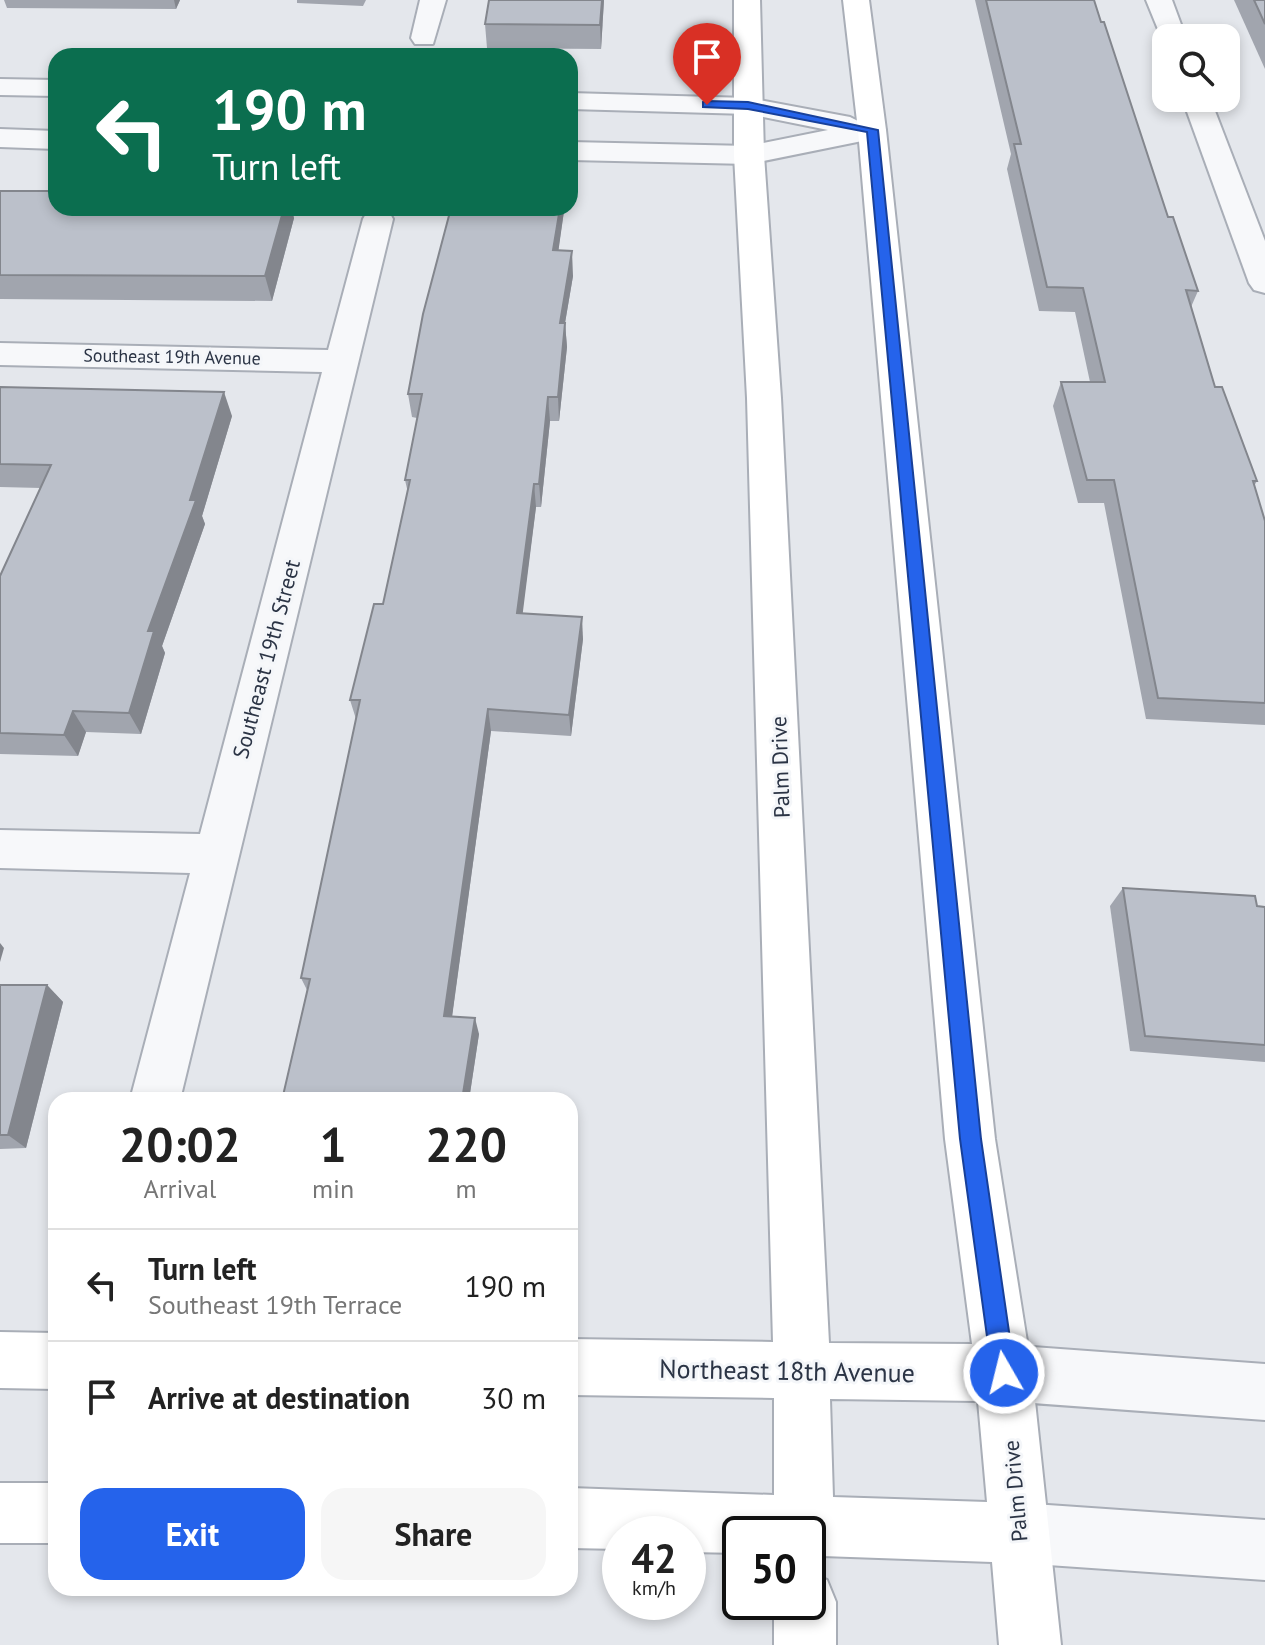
<!DOCTYPE html>
<html lang="en">
<head>
<meta charset="utf-8">
<style>
  :root { --surface:#fff; --page:#f6f6f6; --text:#222; --muted:#767676; --line:#e0e0e0; --accent:#2563eb }
  body { margin:0; font-family:"PT Sans",sans-serif; background:var(--page); color:var(--text); height:100vh; display:flex; flex-direction:column; font-size:30px; white-space:nowrap }
  * { box-sizing:border-box; margin:0 }
  p { font-size:26px; color:var(--muted) }
  .icon { flex:none; width:44px; height:44px; fill:none; stroke:currentColor; stroke-width:2; stroke-linecap:round; stroke-linejoin:round }
  .map { position:relative; flex:1; overflow:hidden }
  .details { position:absolute; left:48px; top:1092px; width:530px; height:504px; display:flex; flex-direction:column; background:var(--surface); border-radius:24px; box-shadow:0 4px 12px #0003 }
  .details>* { flex:none }
  .banner { position:absolute; left:48px; top:48px; width:530px; height:168px; border-radius:24px; box-shadow:0 4px 12px #0003; background:#0b6e4f; color:#fff; overflow:hidden }
  .fabs { position:absolute; left:1152px; top:24px; display:grid; gap:16px }
  .fabs a { display:grid; place-items:center; width:88px; height:88px; border-radius:16px; background:var(--surface); box-shadow:0 4px 12px #0003; font-size:40px }
  .speed { position:absolute; left:602px; top:1516px; display:flex; gap:16px; font-size:40px; font-weight:700; text-align:center }
  .speed>* { display:grid; place-content:center; width:104px; height:104px; border-radius:50%; background:var(--surface); box-shadow:0 4px 12px #0003; line-height:1 }
  .speed small { font-size:20px; font-weight:400 }
  .speed .limit { border:4px solid #111; border-radius:12px; background:#fff; color:#111 }
  .pin { position:absolute; display:grid; place-items:center; width:68px; height:68px; color:#fff; margin:-82px -34px; border-radius:50% 50% 50% 0; rotate:-45deg; box-shadow:0 0 8px #0007 }
  .pin .icon { rotate:45deg }
  .me { position:absolute; width:88px; margin:-44px; rotate:352deg; stroke-linejoin:round; filter:drop-shadow(0 0 6px #0008) }
  .turn { display:flex; align-items:center; gap:28px; height:168px; padding:0 32px; font-size:36px }
  .turn .icon { width:104px; height:104px; stroke-width:2.5 }
  .turn b { display:block; font-size:56px; line-height:68px }
  .eta { display:flex; justify-content:space-evenly; align-items:center; height:136px; text-align:center }
  .eta b { font-size:48px; font-weight:700; line-height:56px }
  .button { display:flex; gap:16px; margin-top:auto; padding:16px 32px }
  .button a { flex:1; height:92px; border-radius:24px; background:var(--accent); color:#fff; font-size:32px; font-weight:700; line-height:92px; text-align:center }
  .button a+a { background:var(--page); color:var(--text) }
  ul { padding:0; list-style:none }
  li { display:flex; align-items:center; gap:24px; height:112px; padding:0 32px; border-top:2px solid var(--line) }
  li div { flex:1 }
  li b { display:block; font-size:30px }
  li em { font-style:normal }
  .map>svg:first-child { display:block }
  .lines { fill:none; stroke-linecap:round; stroke-linejoin:round }
  .street-casing { stroke:#a9aeb7; stroke-width:4 }
  .secondary-casing { stroke:#a9aeb7; stroke-width:4 }
  .street { fill:#f7f8fa; fill-rule:evenodd }
  .secondary { fill:#fff; fill-rule:evenodd }
  .wall { fill:#a1a5ae }
  .shaded-wall { fill:#83868d }
  .building { fill:#bbc0ca; stroke:#83868d; stroke-width:2 }
  .route { fill:#2563eb; stroke:#184099; stroke-width:2 }
  .labels { text-anchor:middle; stroke-width:6; stroke-linejoin:round; paint-order:stroke }
  .far-street-label { font-size:18px; fill:#2b3445; stroke:#f4f6f9 }
  .street-label { font-size:22px; fill:#2b3445; stroke:#f4f6f9 }
  .near-street-label { font-size:26px; fill:#2b3445; stroke:#f4f6f9 }
</style>
</head>
<body>
<div class="map">
<svg width="1265" height="1645" viewBox="0 0 1265 1645">
  <rect width="100%" height="100%" fill="#e4e7ec"/>
  <g class="lines">
    <defs>
      <g id="street">
        <path d="M 420,0 L 446,0 L 433,44 L 415,44 L 411,38 Z"/>
        <path d="M 1146,0 L 1172,0 L 1186,38 L 1166,38 L 1166,44 L 1164,44 Z"/>
        <path d="M 0,79 L 56,80 L 56,96 L 0,95 Z"/>
        <path d="M 570,93 L 748,98 L 850,117 L 862,123 L 882,124 L 886,130 L 882,136 L 872,139 L 749,164 L 570,160 L 570,142 L 749,146 L 828,130 L 748,114 L 570,109 Z"/>
        <path d="M 1182,98 L 1210,98 L 1265,241 L 1265,293 L 1254,290 L 1249,283 Z"/>
        <path d="M 0,129 L 56,131 L 56,149 L 0,147 Z"/>
        <path d="M 378,210 L 389,212 L 393,219 L 180,1100 L 130,1100 L 190,873 L 0,868 L 0,830 L 200,834 L 322,372 L 0,365 L 0,343 L 328,350 L 363,219 L 367,212 Z"/>
        <path d="M 1004,1345 L 1265,1364 L 1265,1420 L 1004,1401 L 984,1393 L 976,1373 L 984,1353 Z"/>
        <path d="M 1019,1503 L 1265,1520 L 1265,1580 L 1019,1563 L 998,1554 L 989,1533 L 998,1512 Z"/>
      </g>
      <g id="secondary">
        <path d="M 734,0 L 760,0 L 764,155 L 781,398 L 829,1343 L 972,1344 L 945,1139 L 858,130 L 843,0 L 869,0 L 886,130 L 995,1139 L 1032,1373 L 1061,1645 L 999,1645 L 992,1562 L 822,1556 L 808,1562 L 808,1534 L 740,1534 L 740,1553 L 688,1552 L 688,1534 L 620,1534 L 620,1549 L 570,1548 L 570,1488 L 774,1495 L 774,1398 L 570,1395 L 570,1339 L 773,1342 L 747,398 L 734,155 ZM 830,1399 L 978,1401 L 987,1502 L 833,1497 Z"/>
        <path d="M 0,1332 L 56,1333 L 56,1389 L 0,1388 Z"/>
        <rect x="0" y="1483" width="56" height="60"/>
        <path d="M 808,1573 L 827,1580 L 836,1602 L 836,1645 L 774,1645 L 774,1602 L 808,1602 Z"/>
      </g>
    </defs>
    <use href="#street" class="street-casing"/>
    <use href="#secondary" class="secondary-casing"/>
    <use href="#street" class="street"/>
    <use href="#secondary" class="secondary"/>
  </g>
  <g class="wall">
    <path d="M 4,0 L 180,0 L 176,9 L 7,8 Z"/>
    <path d="M 297,0 L 366,0 L 363,6 L 297,3 Z"/>
    <path d="M 489,0 L 604,0 L 601,49 L 487,48 L 485,24 Z"/>
    <path d="M 975,0 L 1094,0 L 1168,217 L 1198,291 L 1191,307 L 1215,387 L 1257,481 L 1254,486 L 1265,521 L 1265,725 L 1146,719 L 1104,503 L 1078,503 L 1053,406 L 1061,382 L 1090,382 L 1075,312 L 1039,311 L 1007,169 L 1011,154 Z"/>
    <path d="M 1234,0 L 1265,0 L 1265,69 Z"/>
    <path d="M 0,191 L 56,208 L 294,218 L 272,301 L 0,299 Z"/>
    <path d="M 564,211 L 558,251 L 573,276 L 565,323 L 567,347 L 559,421 L 550,421 L 541,507 L 536,507 L 522,613 L 583,639 L 571,736 L 491,731 L 452,1016 L 479,1034 L 469,1100 L 282,1100 L 307,990 L 301,978 L 356,719 L 350,700 L 383,604 L 408,493 L 405,480 L 417,418 L 412,417 L 408,394 Z"/>
    <path d="M 0,387 L 232,416 L 202,516 L 205,524 L 162,646 L 165,653 L 141,734 L 86,732 L 78,756 L 0,754 L 0,576 L 41,488 L 0,487 Z"/>
    <path d="M 1123,888 L 1265,907 L 1265,1062 L 1130,1051 L 1110,906 Z"/>
    <path d="M 0,985 L 47,985 L 63,1002 L 26,1148 L 0,1149 Z"/>
  </g>
  <g class="shaded-wall">
    <path d="M 174,0 L 180,0 L 176,9 Z"/>
    <path d="M 602,0 L 604,0 L 601,49 L 600,25 Z"/>
    <path d="M 284,208 L 292,208 L 294,218 L 272,301 L 265,276 Z"/>
    <path d="M 560,208 L 564,208 L 564,211 L 555,275 L 553,250 Z"/>
    <path d="M 572,251 L 573,276 L 565,323 L 567,347 L 559,421 L 558,397 L 560,323 Z"/>
    <path d="M 224,392 L 232,416 L 202,516 L 205,524 L 162,646 L 165,653 L 141,734 L 129,713 L 148,631 Z"/>
    <path d="M 548,397 L 550,421 L 541,507 L 539,484 Z"/>
    <path d="M 534,484 L 536,507 L 520,635 L 517,613 Z"/>
    <path d="M 582,617 L 583,639 L 571,736 L 569,715 Z"/>
    <path d="M 488,709 L 491,731 L 450,1032 L 444,1016 Z"/>
    <path d="M 73,711 L 86,732 L 78,756 L 64,735 Z"/>
    <path d="M 0,943 L 4,948 L 0,962 Z"/>
    <path d="M 47,985 L 63,1002 L 26,1148 L 8,1135 Z"/>
    <path d="M 475,1018 L 479,1034 L 469,1100 L 462,1100 Z"/>
  </g>
  <g class="building">
    <path d="M 489,0 L 602,0 L 600,25 L 485,24 Z"/>
    <path d="M 986,0 L 1094,0 L 1101,22 L 1104,22 L 1168,217 L 1173,217 L 1198,291 L 1186,290 L 1215,387 L 1222,387 L 1257,481 L 1253,481 L 1265,521 L 1265,703 L 1158,698 L 1114,480 L 1087,480 L 1061,382 L 1105,382 L 1083,288 L 1047,287 L 1014,144 L 1021,144 Z"/>
    <path d="M 1254,0 L 1265,0 L 1265,24 Z"/>
    <path d="M 0,191 L 56,191 L 56,208 L 200,210 L 200,208 L 284,208 L 265,276 L 0,275 Z"/>
    <path d="M 451,208 L 560,208 L 553,250 L 572,251 L 560,323 L 565,323 L 558,397 L 548,397 L 539,484 L 534,484 L 517,613 L 582,617 L 569,715 L 488,709 L 444,1016 L 475,1018 L 462,1100 L 282,1100 L 310,979 L 301,978 L 360,700 L 350,700 L 374,604 L 383,604 L 410,480 L 405,480 L 422,394 L 408,394 L 423,314 Z"/>
    <path d="M 0,387 L 224,392 L 190,500 L 196,500 L 148,631 L 154,631 L 129,713 L 73,711 L 64,735 L 0,733 L 0,576 L 51,465 L 0,464 Z"/>
    <path d="M 1123,888 L 1255,896 L 1257,906 L 1265,907 L 1265,1045 L 1145,1036 Z"/>
    <path d="M 0,985 L 47,985 L 8,1135 L 0,1135 Z"/>
  </g>
  <path class="route" d="M 707,101 L 748,102 L 878,130 L 981,1139 L 1015,1373 L 1012,1382 L 1004,1385 L 995,1382 L 992,1373 L 960,1139 L 867,132 L 748,109 L 703,107 L 703,102 Z"/>
  <g class="labels">
    <g class="far-street-label">
      <text transform="translate(172 357) rotate(1)" y="6">Southeast 19th Avenue</text>
    </g>
    <g class="street-label">
      <text transform="translate(266 659) rotate(-75)" y="8">Southeast 19th Street</text>
      <text transform="translate(780 767) rotate(-92)" y="8">Palm Drive</text>
      <text transform="translate(1015 1491) rotate(-95)" y="8">Palm Drive</text>
    </g>
    <g class="near-street-label">
      <text transform="translate(787 1371) rotate(1)" y="9">Northeast 18th Avenue</text>
    </g>
  </g>
</svg>
<div class="fabs">
<a><svg class="icon" aria-label="search" viewBox="0 0 24 24"><circle cx="10" cy="10" r="6"/><path d="M15 15l6 6"/></svg></a>
</div>
<div class="speed"><div>42<small>km/h</small></div><div class="limit">50</div></div>
<div class="pin" style="left:707px;top:105px;background:#d93025"><svg class="icon" aria-label="arrive" viewBox="0 0 24 24"><path d="M6 21V4h12l-3 4 3 4H6"/></svg></div>
<svg class="me" style="left:1004px;top:1373px" viewBox="-20 -20 40 40"><circle r="17" fill="#2563eb" stroke="#fff" stroke-width="3"/><path d="M0-11L8 9 0 5-8 9z" fill="#fff"/></svg>
<div class="banner">
<div class="turn"><svg class="icon" aria-label="left" viewBox="0 0 24 24"><path d="M17 20v-9H6M10 6l-5 5 5 5"/></svg><div><b>190 m</b>Turn left</div></div>
</div>
<section class="details">
<div class="eta">
<div><b>20:02</b><p>Arrival</p></div>
<div><b>1</b><p>min</p></div>
<div><b>220</b><p>m</p></div>
</div>
<ul>
<li><svg class="icon" aria-label="left" viewBox="0 0 24 24"><path d="M17 20v-9H6M10 6l-5 5 5 5"/></svg><div><b>Turn left</b><p>Southeast 19th Terrace</p></div><em>190 m</em></li>
<li><svg class="icon" aria-label="arrive" viewBox="0 0 24 24"><path d="M6 21V4h12l-3 4 3 4H6"/></svg><div><b>Arrive at destination</b></div><em>30 m</em></li>
</ul>
<div class="button"><a>Exit</a><a>Share</a></div>
</section>
</div>
</body>
</html>
